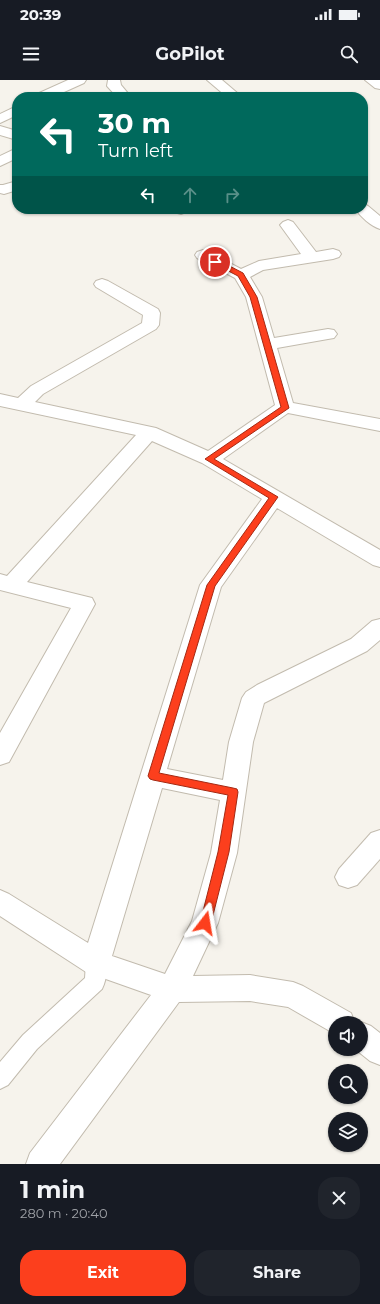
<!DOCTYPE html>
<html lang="en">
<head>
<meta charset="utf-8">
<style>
  :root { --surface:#171b24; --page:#20242c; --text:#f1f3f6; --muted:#9ea1a6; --accent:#fc3f1d }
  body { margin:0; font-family:Montserrat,sans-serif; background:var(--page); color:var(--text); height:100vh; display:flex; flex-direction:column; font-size:15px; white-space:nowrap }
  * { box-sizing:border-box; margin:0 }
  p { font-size:13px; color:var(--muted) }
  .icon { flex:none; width:22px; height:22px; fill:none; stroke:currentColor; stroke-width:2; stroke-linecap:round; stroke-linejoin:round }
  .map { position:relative; height:1084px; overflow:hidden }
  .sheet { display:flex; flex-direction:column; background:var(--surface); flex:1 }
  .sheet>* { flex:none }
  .banner { position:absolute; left:12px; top:12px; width:356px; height:122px; border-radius:16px; box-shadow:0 1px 3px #0004; background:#00695c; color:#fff; overflow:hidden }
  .tools { position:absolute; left:328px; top:936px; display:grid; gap:8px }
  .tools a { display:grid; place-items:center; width:40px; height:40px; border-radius:50%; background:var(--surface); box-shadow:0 1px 3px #0004; font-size:20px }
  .pin { position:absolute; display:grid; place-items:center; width:34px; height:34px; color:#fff; margin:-17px; border:2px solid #fff; border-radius:50%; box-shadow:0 1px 4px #0007 }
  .me { position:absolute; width:44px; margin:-22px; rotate:14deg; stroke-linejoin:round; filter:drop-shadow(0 0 3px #0008) }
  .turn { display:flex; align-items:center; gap:14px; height:84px; padding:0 20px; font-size:18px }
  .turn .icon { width:52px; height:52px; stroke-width:2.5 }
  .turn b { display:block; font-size:28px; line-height:34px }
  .lanes { display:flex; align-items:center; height:38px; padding:0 20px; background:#0003; justify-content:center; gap:20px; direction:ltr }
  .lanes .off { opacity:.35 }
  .round { display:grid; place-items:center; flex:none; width:42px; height:42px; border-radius:16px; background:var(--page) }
  .head { display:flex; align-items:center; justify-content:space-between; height:68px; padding:0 20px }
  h1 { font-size:24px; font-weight:700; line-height:30px }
  .cta { display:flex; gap:8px; margin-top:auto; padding:8px 20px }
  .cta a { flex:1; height:46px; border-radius:16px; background:var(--accent); color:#fff; font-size:16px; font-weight:700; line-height:46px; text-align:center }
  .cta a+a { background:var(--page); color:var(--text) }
  .status { display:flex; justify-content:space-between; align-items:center; height:28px; padding:0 20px; background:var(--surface); direction:ltr }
  .status svg { height:11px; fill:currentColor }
  header { display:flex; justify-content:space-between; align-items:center; height:52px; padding:0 20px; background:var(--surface); font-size:18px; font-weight:700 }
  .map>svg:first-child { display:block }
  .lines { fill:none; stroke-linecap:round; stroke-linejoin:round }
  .lane-casing { stroke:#c2bbae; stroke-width:2 }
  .street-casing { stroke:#c2bbae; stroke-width:2 }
  .lane { fill:#fff; fill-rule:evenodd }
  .street { fill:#fff; fill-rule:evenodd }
  .route { fill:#fc3f1d; stroke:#a42913 }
</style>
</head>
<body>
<div class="status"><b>20:39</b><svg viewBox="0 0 49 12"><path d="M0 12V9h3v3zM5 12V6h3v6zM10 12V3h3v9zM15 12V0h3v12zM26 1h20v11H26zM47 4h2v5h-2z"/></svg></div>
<header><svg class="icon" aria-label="menu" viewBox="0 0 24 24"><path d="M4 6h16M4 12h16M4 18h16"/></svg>GoPilot<svg class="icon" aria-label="search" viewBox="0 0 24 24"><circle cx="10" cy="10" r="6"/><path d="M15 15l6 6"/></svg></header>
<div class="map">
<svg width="380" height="1084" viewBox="0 0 380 1084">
  <rect width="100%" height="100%" fill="#f6f3ec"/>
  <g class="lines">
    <defs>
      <path id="lane" d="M 96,874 L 103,876 C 108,886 107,899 102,909 L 37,969 L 8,1005 L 0,1009 L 0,982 L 23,955 L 85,898 L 86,883 L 89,876 Z"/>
      <g id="street">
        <path d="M 68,0 L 86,0 L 84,3 L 53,17 L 35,17 L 37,14 Z"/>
        <path d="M 108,0 L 120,0 L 121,5 L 131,17 L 117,17 L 107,6 Z"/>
        <path d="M 207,0 L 222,0 L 242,17 L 227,17 Z"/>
        <path d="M 365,0 L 380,0 L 380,9 L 375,8 Z"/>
        <path d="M 17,26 L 17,35 L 0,43 L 0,34 Z"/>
        <path d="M 0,46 L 17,51 L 17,60 L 0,55 Z"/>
        <path d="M 17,68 L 17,78 L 0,86 L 0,76 Z"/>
        <path d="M 17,101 L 17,110 L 4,114 L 0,113 L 0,105 L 3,105 Z"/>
        <path d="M 363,124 L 368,126 L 380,136 L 380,149 C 371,146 361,137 355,129 L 363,129 Z"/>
        <path d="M 171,129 L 189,129 L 186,132 L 181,134 L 174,132 Z"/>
        <path d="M 288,140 L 293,142 L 316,172 L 333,169 L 339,171 L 341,174 L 339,177 L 333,179 L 263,190 L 250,197 L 262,217 L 274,258 L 328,249 L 334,250 L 337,254 L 334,258 L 328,259 L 277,268 L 293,323 L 380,339 L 380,351 L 288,333 L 223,379 L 380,470 L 380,487 L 373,485 L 277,428 L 221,507 L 167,689 L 223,700 L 229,662 L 242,618 L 246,612 L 257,605 L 351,559 L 372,541 L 380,539 L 380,560 L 367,571 L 264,623 L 253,662 L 237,773 L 218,843 L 193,896 L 250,895 L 293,902 L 303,906 L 351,933 L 355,943 L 335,943 L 335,954 L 288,927 L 250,921 L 179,922 L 60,1084 L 26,1084 L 30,1073 L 151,915 L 86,892 L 0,836 L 0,810 L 9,814 L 88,863 L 200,505 L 262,419 L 202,383 L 152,361 L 27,502 L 92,518 L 95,524 L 9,682 L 0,685 L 0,653 L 71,528 L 0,510 L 0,494 L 7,496 L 136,355 L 0,326 L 0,314 L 18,318 L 31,306 L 142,243 L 143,235 L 96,207 L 94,204 L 96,201 L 102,199 L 108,201 L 158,229 L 160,233 L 159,245 L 156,249 L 43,314 L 35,322 L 156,348 L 208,371 L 275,325 L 246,217 L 235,198 L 197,178 L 195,175 L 197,172 L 203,170 L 209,172 L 241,189 L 259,181 L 301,174 L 280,145 L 283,142 ZM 162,708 L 220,720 L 211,773 L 192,841 L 165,894 L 112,876 Z"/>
        <path d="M 380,750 L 380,779 L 357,805 L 348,808 L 339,805 L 335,797 L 339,789 L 371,753 Z"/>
        <path d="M 361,942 L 371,946 L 380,953 L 380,985 L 370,981 L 355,969 L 361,969 L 361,943 L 359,943 Z"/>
      </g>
    </defs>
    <use href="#lane" class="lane-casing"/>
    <use href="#street" class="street-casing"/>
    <use href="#lane" class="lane"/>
    <use href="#street" class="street"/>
  </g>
  <path class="route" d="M 213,180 L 218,180 L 243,193 L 257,217 L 289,328 L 214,379 L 278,417 L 215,506 L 159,693 L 233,708 L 237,709 L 238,712 L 229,772 L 211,843 L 209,847 L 205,848 L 201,847 L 200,843 L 218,772 L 228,715 L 153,700 L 150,699 L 148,696 L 207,505 L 269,418 L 205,379 L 281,327 L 250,217 L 238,196 L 213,183 Z"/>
</svg>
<div class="tools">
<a><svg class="icon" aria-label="sound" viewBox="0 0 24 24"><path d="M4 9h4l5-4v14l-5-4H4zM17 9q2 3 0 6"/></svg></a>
<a><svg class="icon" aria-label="search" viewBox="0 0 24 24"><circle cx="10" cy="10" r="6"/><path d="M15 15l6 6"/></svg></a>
<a><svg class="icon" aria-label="layers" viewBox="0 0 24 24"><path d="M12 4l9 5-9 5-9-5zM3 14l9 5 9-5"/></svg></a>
</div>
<div class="pin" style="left:215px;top:182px;background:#d93025"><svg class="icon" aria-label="arrive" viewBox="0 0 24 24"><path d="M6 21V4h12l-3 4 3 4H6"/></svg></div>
<svg class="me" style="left:205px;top:843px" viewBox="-20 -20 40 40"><path d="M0-17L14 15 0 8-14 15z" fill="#fc3f1d" stroke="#fff" stroke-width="4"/></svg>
<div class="banner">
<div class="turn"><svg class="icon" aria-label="left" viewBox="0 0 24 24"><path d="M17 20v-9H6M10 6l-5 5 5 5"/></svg><div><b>30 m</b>Turn left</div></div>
<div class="lanes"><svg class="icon" aria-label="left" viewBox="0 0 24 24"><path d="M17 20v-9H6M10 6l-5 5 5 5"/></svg><svg class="icon off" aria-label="ahead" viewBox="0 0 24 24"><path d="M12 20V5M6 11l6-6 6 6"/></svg><svg class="icon off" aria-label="right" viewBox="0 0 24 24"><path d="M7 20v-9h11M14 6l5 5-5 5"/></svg></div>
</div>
</div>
<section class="sheet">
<div class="head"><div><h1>1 min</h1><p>280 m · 20:40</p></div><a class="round"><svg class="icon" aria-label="close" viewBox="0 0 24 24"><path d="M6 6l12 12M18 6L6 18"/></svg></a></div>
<div class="cta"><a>Exit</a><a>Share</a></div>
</section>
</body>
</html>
